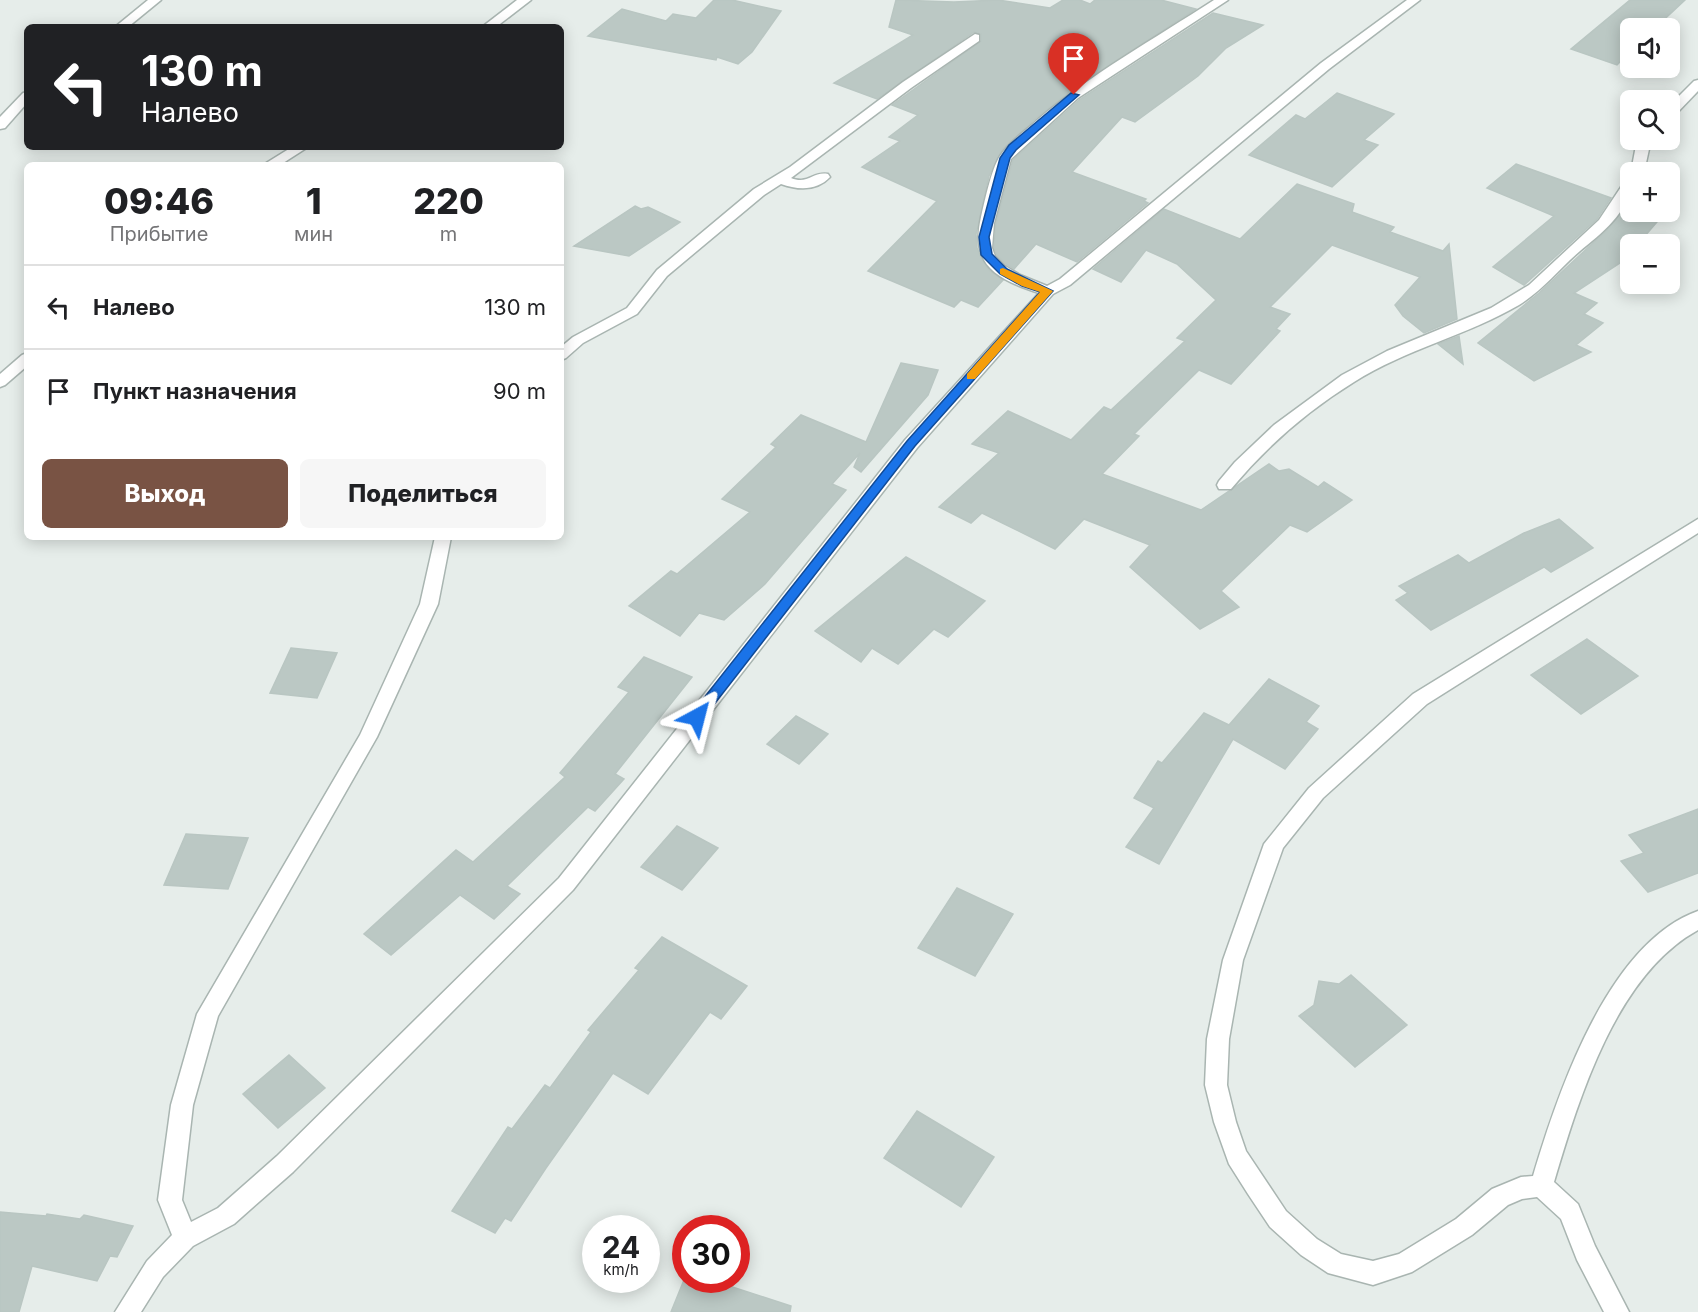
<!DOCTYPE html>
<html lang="ru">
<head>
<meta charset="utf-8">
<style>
  :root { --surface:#fff; --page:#f6f6f6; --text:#202124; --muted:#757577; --line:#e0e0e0; --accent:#795344 }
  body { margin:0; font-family:Inter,sans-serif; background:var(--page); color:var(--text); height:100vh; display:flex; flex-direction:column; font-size:22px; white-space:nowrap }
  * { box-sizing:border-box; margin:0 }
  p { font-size:20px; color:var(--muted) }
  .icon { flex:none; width:33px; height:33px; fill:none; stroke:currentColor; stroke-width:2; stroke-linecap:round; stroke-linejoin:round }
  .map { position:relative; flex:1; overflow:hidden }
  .panel { position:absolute; left:24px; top:162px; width:540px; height:378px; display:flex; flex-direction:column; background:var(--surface); border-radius:9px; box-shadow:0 3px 15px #0003 }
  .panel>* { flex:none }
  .hud { position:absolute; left:24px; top:24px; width:540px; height:126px; border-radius:9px; box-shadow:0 3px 15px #0003; background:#202124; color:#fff; overflow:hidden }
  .controls { position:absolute; left:1620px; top:18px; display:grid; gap:12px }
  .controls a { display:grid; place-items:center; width:60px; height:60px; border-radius:9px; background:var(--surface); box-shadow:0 3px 15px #0003; font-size:30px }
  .speed { position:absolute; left:582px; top:1215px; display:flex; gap:12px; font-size:30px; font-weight:700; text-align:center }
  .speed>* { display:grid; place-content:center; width:78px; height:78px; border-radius:50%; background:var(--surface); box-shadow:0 3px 15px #0003; line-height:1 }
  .speed small { font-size:15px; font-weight:400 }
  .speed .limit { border:9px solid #d22; background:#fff; color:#111 }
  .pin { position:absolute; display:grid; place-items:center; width:51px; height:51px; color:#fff; margin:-62px -26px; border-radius:50% 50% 50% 0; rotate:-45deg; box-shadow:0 0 6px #0007 }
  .pin .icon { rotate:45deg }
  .me { position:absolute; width:66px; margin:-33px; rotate:38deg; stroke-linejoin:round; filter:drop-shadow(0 0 4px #0008) }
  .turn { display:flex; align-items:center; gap:21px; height:126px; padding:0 18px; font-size:27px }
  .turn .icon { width:78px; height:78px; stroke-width:2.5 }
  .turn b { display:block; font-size:42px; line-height:51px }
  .eta { display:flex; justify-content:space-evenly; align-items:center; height:102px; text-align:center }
  .eta b { font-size:36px; font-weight:800; line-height:42px }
  .action { display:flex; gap:12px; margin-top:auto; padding:12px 18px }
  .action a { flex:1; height:69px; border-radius:9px; background:var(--accent); color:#fff; font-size:24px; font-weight:800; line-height:69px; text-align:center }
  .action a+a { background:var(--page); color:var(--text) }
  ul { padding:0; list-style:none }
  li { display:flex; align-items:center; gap:18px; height:84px; padding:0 18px; border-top:2px solid var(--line) }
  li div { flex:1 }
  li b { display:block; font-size:22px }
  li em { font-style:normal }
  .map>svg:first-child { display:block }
  .building { fill:#bbc8c4; stroke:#b9c6c2; stroke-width:1.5 }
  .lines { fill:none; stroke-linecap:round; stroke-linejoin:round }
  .minor-casing { stroke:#a9b5b1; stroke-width:3 }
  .minor { fill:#fff; fill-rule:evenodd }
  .route { fill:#1a73e8; stroke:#114b97; stroke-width:1.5 }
  .slow { fill:#f59e0b }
</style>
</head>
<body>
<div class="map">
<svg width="1698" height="1312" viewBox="0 0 1698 1312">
  <rect width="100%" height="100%" fill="#e6edea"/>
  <g class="building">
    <path d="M 714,0 L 732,0 L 781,11 L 752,52 L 738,64 L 717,57 L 716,60 L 588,36 L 622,9 L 666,21 L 673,14 L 696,18 Z"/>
    <path d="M 896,0 L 954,2 L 998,0 L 1050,8 L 1063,0 L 1080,0 L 1090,4 L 1095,0 L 1161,0 L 1196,9 L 1077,86 L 1035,119 L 1002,150 L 989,176 L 976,234 L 977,248 L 982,260 L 989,270 L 1003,280 L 978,307 L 961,300 L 954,307 L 868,271 L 937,201 L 862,167 L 900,141 L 889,137 L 918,115 L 892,105 L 981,41 L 981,34 L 974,32 L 877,99 L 834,83 L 913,35 L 889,27 Z"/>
    <path d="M 1630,0 L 1685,0 L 1655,28 L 1630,28 L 1630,52 L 1617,65 L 1571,49 Z"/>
    <path d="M 1213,13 L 1263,25 L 1226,48 L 1198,76 L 1135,122 L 1122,117 L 1072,172 L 1146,199 L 1144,201 L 1148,203 L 1077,262 L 1036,244 L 1014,269 L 1006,264 L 997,255 L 994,248 L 996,223 L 1013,160 L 1079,100 Z"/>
    <path d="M 1337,93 L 1394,114 L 1364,140 L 1378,145 L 1332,187 L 1249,155 L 1296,115 L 1305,119 Z"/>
    <path d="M 1516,164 L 1611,198 L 1597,219 L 1524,285 L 1493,267 L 1554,216 L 1487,188 Z"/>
    <path d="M 1297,184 L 1354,204 L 1352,212 L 1394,227 L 1390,232 L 1443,251 L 1449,244 L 1457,319 L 1424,333 L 1403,316 L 1395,305 L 1420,277 L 1332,245 L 1270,307 L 1290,314 L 1276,329 L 1280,331 L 1231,384 L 1199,370 L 1134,434 L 1139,436 L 1102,474 L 1201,510 L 1269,464 L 1279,471 L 1289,469 L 1318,487 L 1324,482 L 1352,500 L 1307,532 L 1290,525 L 1221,591 L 1239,607 L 1200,629 L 1130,567 L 1150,545 L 1084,519 L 1055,549 L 982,513 L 971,523 L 939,507 L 999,453 L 972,444 L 1008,411 L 1071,440 L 1104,407 L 1111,410 L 1185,341 L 1177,338 L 1216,300 L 1177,264 L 1146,250 L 1121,282 L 1093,269 L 1164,209 L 1240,239 Z"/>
    <path d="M 1628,203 L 1630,204 L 1630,212 L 1650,212 L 1662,216 L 1638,244 L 1630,244 L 1629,257 L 1574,293 L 1597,303 L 1584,314 L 1603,323 L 1576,345 L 1591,352 L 1534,381 L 1478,343 L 1539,293 L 1607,230 Z"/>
    <path d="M 635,206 L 641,209 L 648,207 L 680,222 L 629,256 L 574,246 Z"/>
    <path d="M 1459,336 L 1463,364 L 1438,344 Z"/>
    <path d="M 901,363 L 938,370 L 928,395 L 861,472 L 854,467 L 860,453 L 832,484 L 846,490 L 765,584 L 724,620 L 699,613 L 680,636 L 629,606 L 671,571 L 677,574 L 750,512 L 722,499 L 776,447 L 771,444 L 801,415 L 866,442 Z"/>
    <path d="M 1559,519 L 1593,548 L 1551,572 L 1544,567 L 1431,630 L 1396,600 L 1408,593 L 1399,586 L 1458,555 L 1469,563 L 1524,533 Z"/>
    <path d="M 906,557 L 985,601 L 948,637 L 934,629 L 898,664 L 872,648 L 861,662 L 815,631 Z"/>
    <path d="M 1587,639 L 1638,676 L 1581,714 L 1531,675 Z"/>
    <path d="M 291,648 L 337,653 L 317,698 L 270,693 Z"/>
    <path d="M 644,657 L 692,677 L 615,774 L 624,779 L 595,811 L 588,807 L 507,886 L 520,894 L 494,919 L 460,895 L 391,955 L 364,934 L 456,850 L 473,862 L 565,777 L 560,773 L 629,692 L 618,687 Z"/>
    <path d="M 1269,679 L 1319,706 L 1306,722 L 1318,729 L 1285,769 L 1233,739 L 1159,864 L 1126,847 L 1154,808 L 1134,798 L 1158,761 L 1162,763 L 1204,713 L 1229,725 Z"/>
    <path d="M 796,716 L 828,734 L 799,764 L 767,744 Z"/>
    <path d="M 1698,809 L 1698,873 L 1648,892 L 1621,861 L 1644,853 L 1629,835 Z"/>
    <path d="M 677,826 L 718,848 L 682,890 L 641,867 Z"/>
    <path d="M 186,834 L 248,838 L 228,889 L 164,885 Z"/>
    <path d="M 957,888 L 1013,914 L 975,976 L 918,948 Z"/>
    <path d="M 662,937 L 747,986 L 721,1019 L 710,1012 L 648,1094 L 613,1073 L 546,1168 L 511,1221 L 505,1218 L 495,1233 L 452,1211 L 508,1127 L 512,1129 L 545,1085 L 550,1088 L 591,1032 L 588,1030 L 639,970 L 635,968 Z"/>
    <path d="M 1351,975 L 1407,1025 L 1355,1067 L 1299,1016 L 1314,1005 L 1319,981 L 1339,984 Z"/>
    <path d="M 289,1055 L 325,1088 L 278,1128 L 243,1094 Z"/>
    <path d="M 917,1111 L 994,1157 L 961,1207 L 884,1158 Z"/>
    <path d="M 0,1212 L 46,1216 L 47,1214 L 80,1219 L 84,1215 L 133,1226 L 117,1257 L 110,1256 L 97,1281 L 32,1266 L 19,1312 L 0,1312 Z"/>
    <path d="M 686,1275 L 686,1280 L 711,1280 L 791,1306 L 790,1312 L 671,1312 Z"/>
  </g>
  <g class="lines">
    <defs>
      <g id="minor">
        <path d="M 148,0 L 161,0 L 128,27 L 115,27 Z"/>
        <path d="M 517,0 L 531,0 L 496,27 L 482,27 Z"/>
        <path d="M 1214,0 L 1228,0 L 1078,98 L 1011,159 L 994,223 L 992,248 L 995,256 L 1005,266 L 1020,275 L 1047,286 L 1060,279 L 1321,63 L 1407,0 L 1420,0 L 1329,69 L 1070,285 L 1053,294 L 917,448 L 573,890 L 293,1172 L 234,1224 L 193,1246 L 163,1277 L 141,1312 L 115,1312 L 147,1261 L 172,1235 L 158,1200 L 171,1105 L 197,1014 L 360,735 L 420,604 L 435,537 L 451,537 L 438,604 L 377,737 L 218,1016 L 193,1105 L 182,1200 L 191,1222 L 218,1208 L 277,1156 L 559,878 L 905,440 L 1039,293 C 997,279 970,266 981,217 C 985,200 991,170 1000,156 C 1009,142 1024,132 1036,121 C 1091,74 1154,39 1214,0 Z"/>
        <path d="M 975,34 L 979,35 L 979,41 L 911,88 L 791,178 C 808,185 813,171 828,174 L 830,177 C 817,191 798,190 781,184 L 764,195 L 667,276 L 637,314 L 583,343 L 566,358 L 561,360 L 561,347 L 573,337 L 627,308 L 657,270 L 754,189 L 790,167 L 903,82 Z"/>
        <path d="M 1698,80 L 1698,91 L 1675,115 L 1670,116 L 1670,105 L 1694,81 Z"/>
        <path d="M 27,92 L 27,103 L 5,128 L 0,129 L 0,117 L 23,93 Z"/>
        <path d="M 1637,140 L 1651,140 L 1644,172 L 1631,172 Z"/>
        <path d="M 292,147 L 308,147 L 280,165 L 263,165 Z"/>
        <path d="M 1630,180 C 1633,209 1601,234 1580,251 C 1559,269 1543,290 1519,305 C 1466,336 1406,349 1354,382 C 1307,411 1266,447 1231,489 L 1219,489 L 1217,485 L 1219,481 L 1235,462 L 1274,425 L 1342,375 L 1387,351 L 1491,308 L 1529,285 L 1599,220 L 1625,181 Z"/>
        <path d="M 27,353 L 27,366 L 5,385 L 0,387 L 0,374 L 22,355 Z"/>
        <path d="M 1698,519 L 1698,533 L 1427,704 L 1323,798 L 1283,848 L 1243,960 L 1229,1039 L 1227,1085 L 1236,1122 L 1246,1151 L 1286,1211 L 1317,1239 L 1341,1254 L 1373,1261 L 1399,1254 L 1456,1219 L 1492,1189 L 1521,1177 L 1533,1176 C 1558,1092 1608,943 1698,911 L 1698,930 C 1616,975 1579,1098 1554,1182 L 1578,1204 L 1595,1246 L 1629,1312 L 1604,1312 L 1577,1260 L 1561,1219 L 1537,1197 L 1522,1199 L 1508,1205 L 1472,1235 L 1412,1272 L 1373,1285 L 1328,1273 L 1301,1255 L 1270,1227 L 1248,1194 L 1229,1164 L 1214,1122 L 1205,1085 L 1207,1039 L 1223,960 L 1264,844 L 1309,788 L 1413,694 Z"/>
      </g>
    </defs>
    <use href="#minor" class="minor-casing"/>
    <use href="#minor" class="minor"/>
  </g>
  <path class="route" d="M 1071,93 L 1079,95 L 1016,150 L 1010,158 L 989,237 L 992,254 L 1007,269 L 1053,291 L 915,446 L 702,720 L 692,720 L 690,717 L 692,713 L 907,441 L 1040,292 L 1022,286 L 1000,274 L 981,255 L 979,237 L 1000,158 L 1009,145 Z"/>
  <path class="slow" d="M 1003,268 L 1053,291 L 975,379 L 967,379 L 967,374 L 1040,292 L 1022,286 L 1000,274 L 1000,269 Z"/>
</svg>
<div class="controls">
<a><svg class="icon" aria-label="sound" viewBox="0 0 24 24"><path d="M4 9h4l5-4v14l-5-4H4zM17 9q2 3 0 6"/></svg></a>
<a><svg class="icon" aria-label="search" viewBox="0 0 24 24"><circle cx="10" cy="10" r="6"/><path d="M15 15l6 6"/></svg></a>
<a>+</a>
<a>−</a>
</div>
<div class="speed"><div>24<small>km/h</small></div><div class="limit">30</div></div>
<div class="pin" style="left:1074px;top:95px;background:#d93025"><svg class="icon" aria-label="arrive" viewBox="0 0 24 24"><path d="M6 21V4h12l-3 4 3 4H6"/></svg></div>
<svg class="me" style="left:697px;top:717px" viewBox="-20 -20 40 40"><path d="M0-17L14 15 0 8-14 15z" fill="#1a73e8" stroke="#fff" stroke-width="4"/></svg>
<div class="hud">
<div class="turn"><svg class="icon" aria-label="left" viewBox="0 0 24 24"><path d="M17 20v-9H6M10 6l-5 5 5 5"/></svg><div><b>130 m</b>Налево</div></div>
</div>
<section class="panel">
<div class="eta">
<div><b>09:46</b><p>Прибытие</p></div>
<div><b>1</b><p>мин</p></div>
<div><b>220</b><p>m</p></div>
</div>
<ul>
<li><svg class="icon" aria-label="left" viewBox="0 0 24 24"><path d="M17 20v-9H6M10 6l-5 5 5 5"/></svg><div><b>Налево</b></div><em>130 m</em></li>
<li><svg class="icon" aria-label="arrive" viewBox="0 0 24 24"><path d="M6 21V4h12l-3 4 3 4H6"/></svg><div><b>Пункт назначения</b></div><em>90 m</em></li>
</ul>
<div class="action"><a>Выход</a><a>Поделиться</a></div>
</section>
</div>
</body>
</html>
